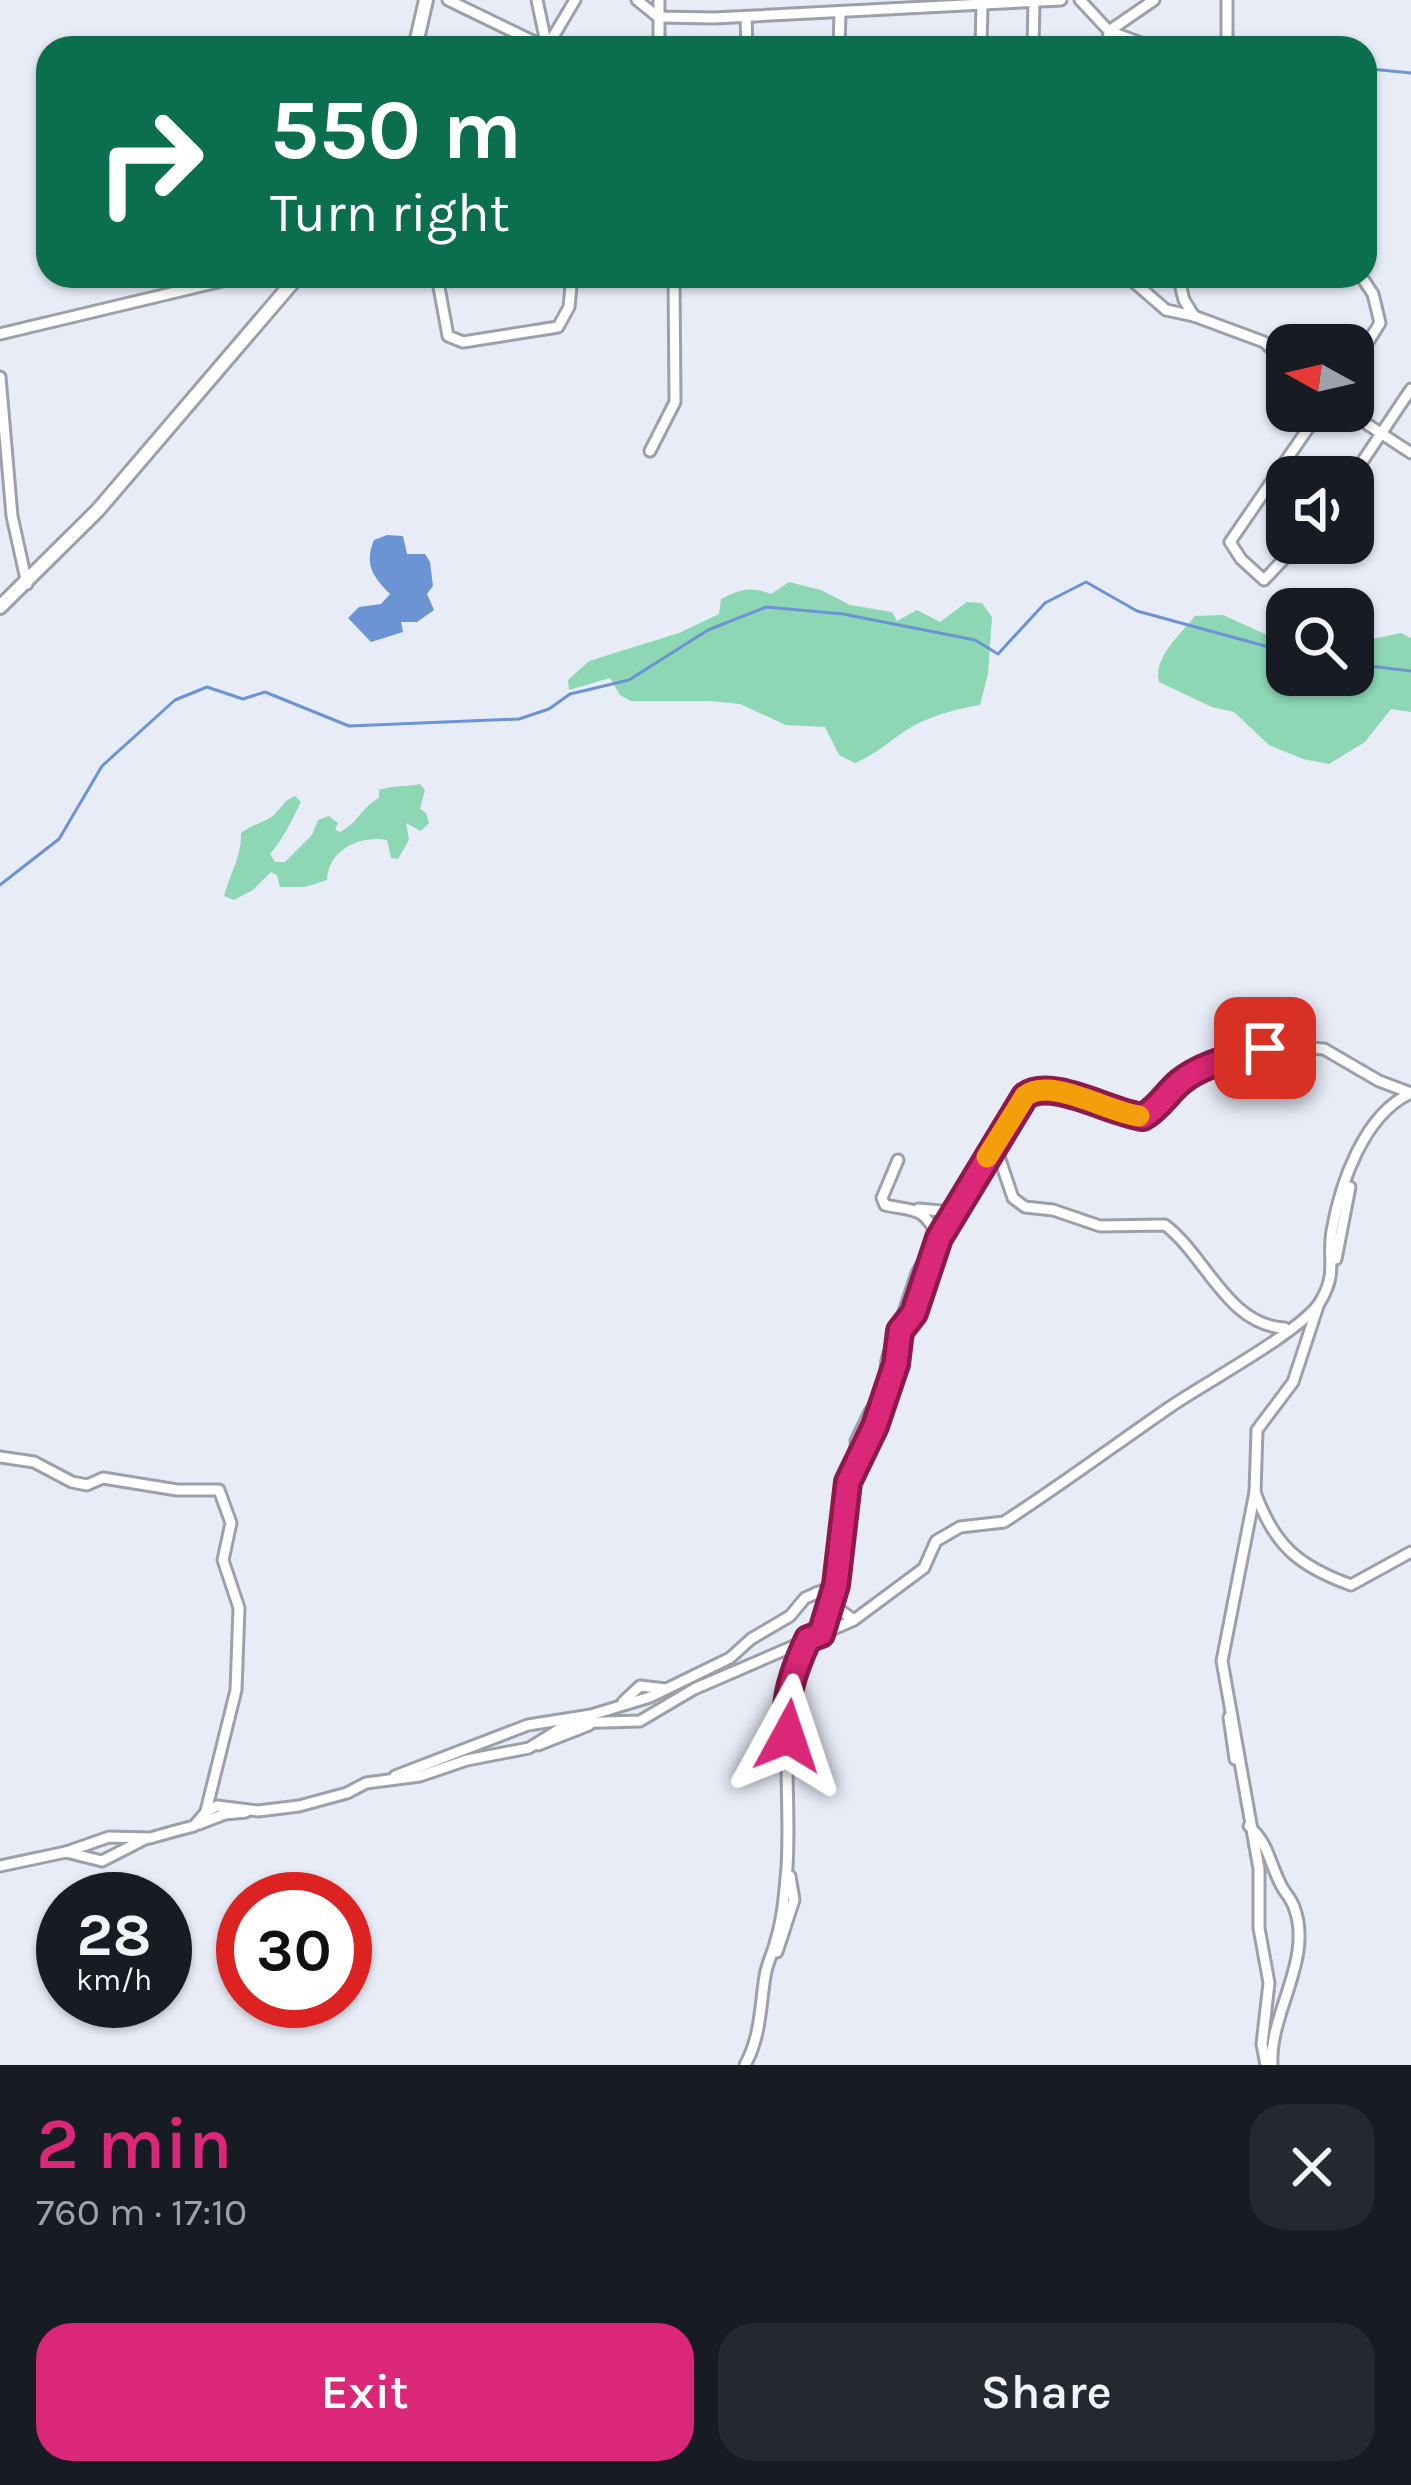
<!DOCTYPE html>
<html lang="en">
<head>
<meta charset="utf-8">
<style>
  :root { --surface:#171b24; --page:#242831; --text:#f1f3f6; --muted:#9ea1a6; --accent:#db2777 }
  body { margin:0; font-family:Karla,sans-serif; background:var(--page); color:var(--text); height:100vh; display:flex; flex-direction:column; font-size:45px; white-space:nowrap }
  * { box-sizing:border-box; margin:0 }
  p { font-size:39px; color:var(--muted) }
  .icon { flex:none; width:66px; height:66px; fill:none; stroke:currentColor; stroke-width:2; stroke-linecap:round; stroke-linejoin:round }
  .map { position:relative; height:2065px; overflow:hidden }
  .sheet { display:flex; flex-direction:column; background:var(--surface); flex:1 }
  .sheet>* { flex:none }
  .hud { position:absolute; left:36px; top:36px; width:1341px; height:252px; border-radius:36px; box-shadow:0 3px 9px #0004; background:#0b6e4f; color:#fff; overflow:hidden }
  .needle { width:78px; rotate:278deg }
  .fabs { position:absolute; left:1266px; top:324px; display:grid; gap:24px }
  .fabs a { display:grid; place-items:center; width:108px; height:108px; border-radius:24px; background:var(--surface); box-shadow:0 3px 9px #0004; font-size:60px }
  .speed { position:absolute; left:36px; top:1872px; display:flex; gap:24px; font-size:60px; font-weight:700; text-align:center }
  .speed>* { display:grid; place-content:center; width:156px; height:156px; border-radius:50%; background:var(--surface); box-shadow:0 3px 9px #0004; line-height:1 }
  .speed small { font-size:30px; font-weight:400 }
  .speed .limit { border:18px solid #d22; background:#fff; color:#111 }
  .pin { position:absolute; display:grid; place-items:center; width:102px; height:102px; color:#fff; margin:-51px; border-radius:24px; box-shadow:0 6px 18px #0006 }
  .me { position:absolute; width:132px; margin:-66px; rotate:5deg; stroke-linejoin:round; filter:drop-shadow(0 0 9px #0008) }
  .turn { display:flex; align-items:center; gap:42px; height:252px; padding:0 36px; font-size:54px }
  .turn .icon { width:156px; height:156px; stroke-width:2.5 }
  .turn b { display:block; font-size:84px; line-height:102px }
  .round { display:grid; place-items:center; flex:none; width:126px; height:126px; border-radius:36px; background:var(--page) }
  .head { display:flex; align-items:center; justify-content:space-between; height:204px; padding:0 36px }
  h1 { font-size:72px; font-weight:600; line-height:90px; color:var(--accent) }
  .action { display:flex; gap:24px; margin-top:auto; padding:24px 36px }
  .action a { flex:1; height:138px; border-radius:36px; background:var(--accent); color:#fff; font-size:48px; font-weight:600; line-height:138px; text-align:center }
  .action a+a { background:var(--page); color:var(--text) }
  .map>svg:first-child { display:block }
  .green { fill:#8dd7b4 }
  .water { fill:#6c93d4 }
  .lines { fill:none; stroke-linecap:round; stroke-linejoin:round }
  .stream { stroke:#6c93d4; stroke-width:3 }
  .minor-casing { stroke:#9ca0aa; stroke-width:15 }
  .major-casing { stroke:#9ca0aa; stroke-width:18 }
  .minor { stroke:#fff; stroke-width:9 }
  .major { stroke:#fff; stroke-width:12 }
  .route-casing { stroke:#8e194d; stroke-width:30 }
  .route { stroke:#db2777; stroke-width:21 }
  .slow { stroke:#f59e0b; stroke-width:21 }
</style>
</head>
<body>
<div class="map">
<svg width="1411" height="2065" viewBox="0 0 1411 2065">
  <rect width="100%" height="100%" fill="#e7ecf7"/>
  <g class="green">
    <path d="M 789,582 L 821,590 L 850,605 L 892,612 L 897,621 L 917,610 L 940,622 L 967,602 L 982,603 L 992,617 L 988,674 L 980,705 C 955,709 926,717 905,731 C 887,743 875,755 855,763 L 839,755 L 825,727 L 786,725 L 740,704 L 709,701 L 631,701 L 620,695 L 610,678 L 569,690 L 568,680 L 589,661 L 679,633 L 719,614 L 721,599 C 741,589 750,586 771,594 Z"/>
    <path d="M 1223,615 L 1287,644 L 1287,675 L 1353,675 L 1353,643 L 1401,633 L 1411,638 L 1411,712 L 1391,709 L 1365,742 L 1329,764 L 1303,759 L 1269,745 L 1234,712 L 1212,707 L 1159,682 C 1153,657 1181,634 1195,616 Z"/>
    <path d="M 420,784 L 425,790 L 420,809 L 426,813 L 429,823 L 421,831 L 406,823 L 409,840 L 398,859 L 391,858 L 387,840 C 360,835 328,850 327,880 L 305,887 L 280,887 L 277,875 L 271,872 L 253,890 L 234,900 L 224,896 C 230,873 242,856 241,833 C 251,826 256,825 266,820 C 280,814 281,801 295,796 L 301,802 C 292,820 283,839 270,854 L 275,862 L 285,862 L 312,835 L 318,820 L 329,816 L 338,823 L 335,830 L 340,832 C 358,823 362,807 379,798 L 379,790 C 392,785 407,787 420,784 Z"/>
  </g>
  <path class="water" d="M 387,535 L 403,536 L 407,554 L 425,554 L 430,562 L 433,586 L 427,594 L 434,610 L 417,622 L 401,622 L 403,632 L 371,642 L 348,618 L 359,607 L 381,604 L 390,594 C 373,577 364,564 374,540 Z"/>
  <g class="lines">
    <g class="stream">
      <path d="M 1371,69 L 1411,73"/>
      <path d="M 1353,664 L 1411,671"/>
      <path d="M 0,885 L 59,839 L 102,766 L 175,700 L 207,687 L 243,699 L 265,692 L 349,726 L 519,719 L 549,709 L 570,694 L 629,680 L 708,630 L 766,607 L 843,614 L 975,640 L 998,654 L 1045,603 L 1086,582 L 1137,611 L 1287,652"/>
    </g>
    <defs>
      <g id="minor">
        <path d="M 448,0 L 547,48"/>
        <path d="M 537,0 L 547,47 L 575,0"/>
        <path d="M 637,0 L 658,17 L 714,18 L 1061,0"/>
        <path d="M 1080,0 L 1109,31 L 1108,48"/>
        <path d="M 746,17 L 747,48"/>
        <path d="M 1109,31 L 1154,0"/>
        <path d="M 1109,31 L 1154,48"/>
        <path d="M 659,48 L 659,0"/>
        <path d="M 839,48 L 840,13"/>
        <path d="M 981,48 L 982,5"/>
        <path d="M 1033,48 L 1034,1"/>
        <path d="M 1227,48 L 1227,0"/>
        <path d="M 1365,95 L 1369,94"/>
        <path d="M 275,276 L 293,281"/>
        <path d="M 437,276 L 448,336 L 463,342 L 558,327 L 569,307 L 572,276"/>
        <path d="M 1127,276 L 1166,310 L 1194,316"/>
        <path d="M 1178,276 L 1184,300 L 1194,316 L 1264,342 L 1287,363"/>
        <path d="M 0,334 L 243,276"/>
        <path d="M 1353,366 L 1380,323 L 1373,294 L 1361,276"/>
        <path d="M 0,377 L 12,516 L 27,584"/>
        <path d="M 1347,411 L 1411,453"/>
        <path d="M 650,451 L 675,402 L 674,276"/>
        <path d="M 1352,477 L 1411,389"/>
        <path d="M 1299,543 L 1264,580 L 1241,559 L 1230,542 L 1320,411"/>
        <path d="M 995,1145 L 1013,1198 L 1025,1207 L 1053,1210 L 1100,1226 L 1165,1225 C 1206,1256 1228,1326 1285,1328"/>
        <path d="M 918,1209 L 954,1212"/>
        <path d="M 1336,1259 L 1350,1187"/>
        <path d="M 886,1381 C 883,1341 905,1336 918,1303 C 927,1282 930,1259 939,1238 C 922,1206 917,1212 885,1205 L 882,1198 L 898,1160"/>
        <path d="M 0,1457 L 34,1462 L 72,1482 L 87,1485 L 103,1478 L 177,1490 L 219,1490 L 231,1523 L 223,1560 L 239,1608 L 236,1690 L 206,1811"/>
        <path d="M 858,1464 L 856,1441 L 870,1412 L 887,1389 L 896,1364 L 904,1312 L 917,1273 L 1025,1096 C 1051,1077 1111,1112 1143,1117 L 1158,1109 L 1179,1083 L 1207,1067 L 1281,1046 L 1324,1049 L 1379,1081 L 1411,1093"/>
        <path d="M 1255,1492 C 1274,1545 1298,1566 1351,1585 L 1411,1552"/>
        <path d="M 816,1593 L 854,1620"/>
        <path d="M 822,1633 C 839,1584 836,1535 848,1485 C 855,1456 875,1427 884,1398"/>
        <path d="M 623,1702 L 640,1686 L 665,1689"/>
        <path d="M 1229,1717 L 1235,1759"/>
        <path d="M 538,1745 L 589,1725"/>
        <path d="M 395,1776 L 528,1725 L 591,1715 L 650,1697 L 730,1658 L 751,1639 L 790,1616 L 805,1598 L 836,1585"/>
        <path d="M 199,1824 L 225,1814 L 246,1812"/>
        <path d="M 1249,1826 C 1268,1843 1269,1861 1280,1883 C 1284,1892 1291,1898 1294,1907 C 1314,1959 1269,2013 1272,2065"/>
        <path d="M 66,1852 L 102,1861 L 145,1839"/>
        <path d="M 0,1866 L 66,1852 L 109,1837 L 150,1838 L 175,1831 L 194,1826 L 206,1812 L 217,1806 L 258,1811 L 299,1806 L 347,1793 L 366,1783 L 420,1776 L 467,1760 L 529,1748 L 569,1723 L 640,1721 L 694,1689 L 854,1620 L 924,1568 L 936,1541 L 960,1527 L 1004,1522 C 1061,1485 1115,1445 1170,1407 C 1203,1384 1302,1331 1320,1302 C 1338,1272 1327,1261 1332,1231 C 1340,1184 1364,1114 1411,1093"/>
        <path d="M 777,1952 L 794,1900 L 790,1876"/>
        <path d="M 745,2065 C 761,2036 760,2007 765,1976 C 767,1963 773,1953 776,1940 C 783,1917 785,1891 787,1867 C 792,1790 775,1711 808,1639"/>
        <path d="M 1266,2065 L 1262,2044 L 1269,1983 L 1259,1928 L 1259,1869 L 1222,1661 L 1255,1492 L 1257,1430 L 1293,1382 L 1318,1306"/>
      </g>
      <g id="major">
        <path d="M 415,48 L 426,0"/>
        <path d="M 0,607 L 98,510 L 298,276"/>
      </g>
    </defs>
    <use href="#minor" class="minor-casing"/>
    <use href="#major" class="major-casing"/>
    <use href="#minor" class="minor"/>
    <use href="#major" class="major"/>
  </g>
  <g class="lines">
    <defs>
      <path id="route" d="M 788,1736 C 782,1702 794,1669 808,1639 L 821,1634 L 836,1585 L 848,1482 L 875,1426 L 896,1364 L 900,1331 L 914,1313 L 939,1238 L 1025,1096 C 1051,1077 1111,1113 1143,1117 C 1159,1108 1166,1094 1180,1082 C 1203,1063 1237,1057 1265,1048"/>
    </defs>
    <use href="#route" class="route-casing"/>
    <use href="#route" class="route"/>
    <path class="slow" d="M 987,1157 L 1025,1096 C 1051,1076 1107,1112 1139,1116"/>
  </g>
</svg>
<div class="fabs">
<a><svg class="needle" viewBox="-14 -14 28 28"><path d="M0-13l5 13h-10z" fill="#e53935"/><path d="M0 13l5-13h-10z" fill="#9ea1a6"/></svg></a>
<a><svg class="icon" aria-label="sound" viewBox="0 0 24 24"><path d="M4 9h4l5-4v14l-5-4H4zM17 9q2 3 0 6"/></svg></a>
<a><svg class="icon" aria-label="search" viewBox="0 0 24 24"><circle cx="10" cy="10" r="6"/><path d="M15 15l6 6"/></svg></a>
</div>
<div class="speed"><div>28<small>km/h</small></div><div class="limit">30</div></div>
<div class="pin" style="left:1265px;top:1048px;background:#d93025"><svg class="icon" aria-label="arrive" viewBox="0 0 24 24"><path d="M6 21V4h12l-3 4 3 4H6"/></svg></div>
<svg class="me" style="left:788px;top:1736px" viewBox="-20 -20 40 40"><path d="M0-17L14 15 0 8-14 15z" fill="#db2777" stroke="#fff" stroke-width="4"/></svg>
<div class="hud">
<div class="turn"><svg class="icon" aria-label="right" viewBox="0 0 24 24"><path d="M7 20v-9h11M14 6l5 5-5 5"/></svg><div><b>550 m</b>Turn right</div></div>
</div>
</div>
<section class="sheet">
<div class="head"><div><h1>2 min</h1><p>760 m · 17:10</p></div><a class="round"><svg class="icon" aria-label="close" viewBox="0 0 24 24"><path d="M6 6l12 12M18 6L6 18"/></svg></a></div>
<div class="action"><a>Exit</a><a>Share</a></div>
</section>
</body>
</html>
